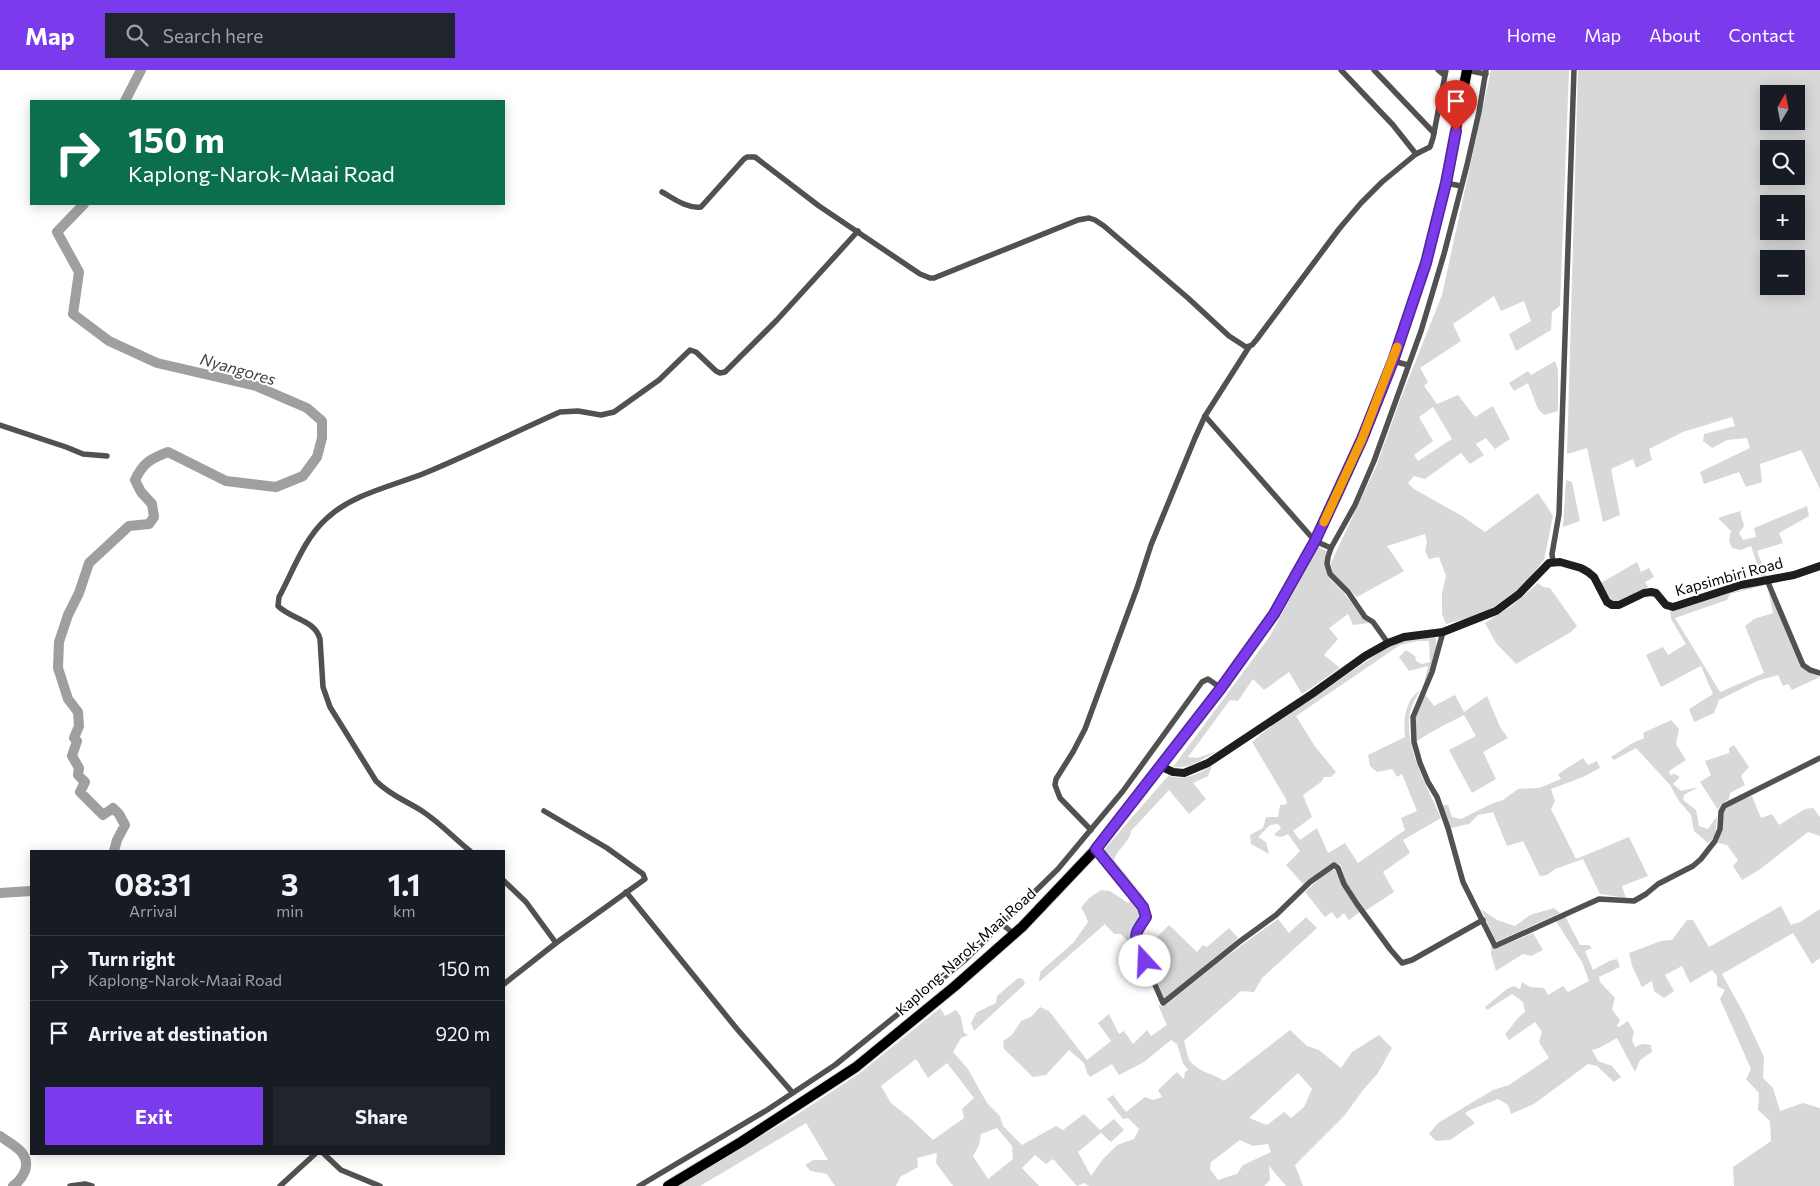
<!DOCTYPE html>
<html lang="en">
<head>
<meta charset="utf-8">
<style>
  :root { --surface:#171b24; --page:#20242c; --text:#f1f3f6; --muted:#9ea1a6; --line:#363941; --accent:#7c3aed }
  body { margin:0; font-family:Commissioner,sans-serif; background:var(--page); color:var(--text); height:100vh; display:flex; flex-direction:column; font-size:19px; white-space:nowrap }
  * { box-sizing:border-box; margin:0 }
  p { font-size:16px; color:var(--muted) }
  .icon { flex:none; width:28px; height:28px; fill:none; stroke:currentColor; stroke-width:2; stroke-linecap:round; stroke-linejoin:round }
  .map { position:relative; flex:1; overflow:hidden }
  .panel { position:absolute; left:30px; top:780px; width:475px; height:305px; display:flex; flex-direction:column; background:var(--surface); border-radius:0px; box-shadow:0 2px 12px #0003 }
  .panel>* { flex:none }
  .guide { position:absolute; left:30px; top:30px; width:475px; height:105px; border-radius:0px; box-shadow:0 2px 12px #0003; background:#0b6e4f; color:#fff; overflow:hidden }
  .needle { width:32px; rotate:10deg }
  .buttons { position:absolute; left:1760px; top:15px; display:grid; gap:10px }
  .buttons a { display:grid; place-items:center; width:45px; height:45px; border-radius:0px; background:var(--surface); box-shadow:0 2px 12px #0003; font-size:25px }
  .pin { position:absolute; display:grid; place-items:center; width:42px; height:42px; color:#fff; margin:-51px -21px; border-radius:50% 50% 50% 0; rotate:-45deg; box-shadow:0 0 5px #0007 }
  .pin .icon { rotate:45deg }
  .me { position:absolute; width:55px; margin:-28px; rotate:340deg; stroke-linejoin:round; filter:drop-shadow(0 0 4px #0008) }
  .turn { display:flex; align-items:center; gap:18px; height:105px; padding:0 15px; font-size:22px }
  .turn .icon { width:65px; height:65px; stroke-width:2.5 }
  .turn b { display:block; font-size:35px; line-height:42px }
  .eta { display:flex; justify-content:space-evenly; align-items:center; height:85px; text-align:center }
  .eta b { font-size:30px; font-weight:700; line-height:35px }
  .action { display:flex; gap:10px; margin-top:auto; padding:10px 15px }
  .action a { flex:1; height:58px; border-radius:0px; background:var(--accent); color:#fff; font-size:20px; font-weight:700; line-height:58px; text-align:center }
  .action a+a { background:var(--page); color:var(--text) }
  ul { padding:0; list-style:none }
  li { display:flex; align-items:center; gap:15px; height:65px; padding:0 15px; border-top:1px solid var(--line) }
  li div { flex:1 }
  li b { display:block; font-size:19px }
  li em { font-style:normal }
  header { display:flex; align-items:center; gap:30px; box-sizing:border-box; height:70px; padding:0 25px; background:var(--accent); color:#fff }
  header strong { font-size:24px }
  nav { display:flex; gap:28px; margin-inline-start:auto; font-size:18px }
  .search { width:350px; height:45px; background:var(--page); display:flex; align-items:center; gap:12px; box-sizing:border-box; padding:0 18px; border-radius:0px; color:var(--muted); font-size:19px }
  .map>svg:first-child { display:block }
  .green { fill:#d8d8d8; fill-rule:evenodd }
  .lines { fill:none; stroke-linecap:round; stroke-linejoin:round }
  .river { stroke:#9f9f9f; stroke-width:10 }
  .highway-casing { stroke:#dbdbdb; stroke-width:12 }
  .street { stroke:#515151; stroke-width:5.5 }
  .secondary { stroke:#1e1e1e; stroke-width:8 }
  .highway { stroke:#000; stroke-width:10 }
  .route-casing { stroke:#51269a; stroke-width:12 }
  .route { stroke:#7c3aed; stroke-width:9 }
  .slow { stroke:#f59e0b; stroke-width:9 }
  .labels { text-anchor:middle; stroke-width:4; stroke-linejoin:round; paint-order:stroke }
  .street-label { font-size:15px; fill:#000; stroke:#fff }
  .water-label { font-size:16px; font-style:italic; fill:#404040; stroke:#fff }
</style>
</head>
<body>
<header>
<strong>Map</strong>
<div class="search"><svg class="icon" aria-label="search" viewBox="0 0 24 24"><circle cx="10" cy="10" r="6"/><path d="M15 15l6 6"/></svg>Search here</div>
<nav><a>Home</a><a>Map</a><a>About</a><a>Contact</a></nav>
</header>
<div class="map">
<svg width="1820" height="1116" viewBox="0 0 1820 1116">
  <rect width="100%" height="100%" fill="#fff"/>
  <g class="green">
    <path d="M 1491,0 L 1569,0 L 1560,236 L 1552,242 L 1551,260 L 1516,281 L 1509,264 L 1531,251 L 1524,231 L 1501,241 L 1494,226 L 1453,254 L 1461,271 L 1420,298 L 1428,312 L 1424,316 L 1437,334 L 1458,325 L 1475,347 L 1493,336 L 1510,369 L 1495,379 L 1486,368 L 1476,374 L 1484,385 L 1470,394 L 1461,383 L 1425,409 L 1414,406 L 1408,413 L 1414,419 L 1462,446 L 1485,462 L 1538,423 L 1553,446 L 1544,490 L 1523,516 L 1495,536 L 1479,545 L 1446,554 L 1442,544 L 1442,523 L 1446,506 L 1439,487 L 1429,489 L 1425,481 L 1427,472 L 1425,464 L 1387,476 L 1404,501 L 1357,527 L 1332,503 L 1330,495 L 1376,397 L 1400,330 L 1442,225 ZM 1433,337 L 1452,369 L 1418,391 L 1414,385 L 1433,371 L 1419,347 Z"/>
    <path d="M 1578,0 L 1820,0 L 1820,419 L 1801,380 L 1760,394 L 1762,412 L 1746,417 L 1739,402 L 1704,414 L 1700,402 L 1750,378 L 1747,368 L 1727,370 L 1712,378 L 1703,371 L 1704,364 L 1735,356 L 1732,347 L 1683,362 L 1649,379 L 1652,390 L 1636,398 L 1633,389 L 1611,399 L 1620,445 L 1603,452 L 1587,378 L 1567,384 ZM 1769,24 L 1796,24 L 1796,51 L 1769,51 ZM 1769,79 L 1796,79 L 1796,106 L 1769,106 ZM 1769,134 L 1796,134 L 1796,161 L 1769,161 ZM 1769,189 L 1796,189 L 1796,216 L 1769,216 Z"/>
    <path d="M 1555,291 L 1558,300 L 1558,341 L 1544,345 L 1538,339 L 1528,313 L 1514,321 L 1509,313 L 1528,301 L 1531,305 Z"/>
    <path d="M 1566,410 L 1572,412 L 1580,451 L 1563,457 Z"/>
    <path d="M 1807,436 L 1809,446 L 1779,463 L 1783,473 L 1757,481 L 1767,507 L 1762,508 L 1751,476 L 1740,480 L 1732,478 L 1729,471 L 1731,461 L 1718,448 L 1740,441 L 1744,456 L 1739,463 L 1743,470 L 1756,467 L 1754,458 Z"/>
    <path d="M 1318,477 L 1327,481 C 1320,510 1334,509 1348,528 C 1357,539 1357,544 1369,553 L 1353,555 L 1348,544 L 1329,558 L 1338,569 L 1324,585 L 1340,598 L 1302,624 L 1289,602 L 1264,620 L 1253,609 L 1238,631 L 1230,630 L 1188,687 L 1197,688 L 1217,681 C 1203,689 1190,699 1173,697 L 1270,566 Z"/>
    <path d="M 1637,492 L 1641,502 L 1649,498 L 1654,507 L 1645,512 L 1648,517 L 1616,532 L 1611,530 L 1601,513 Z"/>
    <path d="M 1538,513 L 1543,517 L 1550,518 L 1577,556 L 1571,562 L 1516,594 L 1496,573 L 1485,553 L 1513,535 Z"/>
    <path d="M 1765,513 L 1766,515 L 1730,524 L 1727,530 L 1675,548 L 1720,622 L 1764,603 L 1745,556 L 1754,549 L 1773,543 L 1768,519 L 1808,602 L 1820,607 L 1792,620 L 1788,614 L 1783,616 L 1778,605 L 1757,611 L 1719,630 L 1714,643 L 1694,652 L 1689,639 L 1713,624 L 1701,596 L 1661,617 L 1646,585 L 1663,577 L 1668,585 L 1686,574 L 1671,549 L 1670,540 Z"/>
    <path d="M 1429,566 L 1436,568 C 1437,584 1431,600 1424,614 L 1428,596 L 1409,601 L 1399,587 L 1406,580 L 1415,586 L 1416,591 L 1422,594 L 1430,592 L 1429,571 L 1418,571 L 1400,575 L 1296,646 L 1314,675 L 1336,702 L 1331,707 L 1324,707 L 1321,712 L 1303,725 L 1312,747 L 1293,761 L 1300,770 L 1317,758 L 1328,783 L 1345,773 L 1358,793 L 1405,760 L 1401,748 L 1417,741 L 1402,704 L 1397,707 L 1392,699 L 1377,702 L 1370,696 L 1368,685 L 1405,667 C 1403,650 1405,630 1420,620 C 1415,629 1410,638 1409,649 C 1407,683 1428,718 1441,748 L 1403,770 L 1410,783 L 1383,802 L 1394,822 L 1365,841 L 1346,813 L 1341,795 L 1336,793 L 1330,794 L 1304,815 L 1286,795 L 1300,781 L 1288,764 C 1283,767 1280,768 1274,765 L 1281,758 L 1278,754 L 1270,755 L 1258,767 L 1266,772 L 1269,784 L 1251,774 L 1250,765 L 1263,758 L 1266,747 L 1278,747 L 1280,735 L 1287,734 L 1286,729 L 1252,672 L 1266,660 L 1390,575 L 1414,567 Z"/>
    <path d="M 1425,624 L 1434,636 L 1455,625 L 1464,642 L 1487,626 L 1500,657 L 1508,668 L 1483,682 L 1496,709 L 1472,723 L 1449,680 L 1476,666 L 1464,645 C 1447,654 1431,661 1416,672 L 1414,650 Z"/>
    <path d="M 1671,650 L 1679,659 L 1676,674 L 1686,690 L 1669,701 L 1670,705 L 1675,704 L 1680,707 L 1673,714 L 1681,721 L 1698,717 L 1684,725 L 1683,730 L 1696,740 L 1699,756 L 1708,759 L 1717,746 L 1715,766 L 1708,773 L 1694,761 L 1691,745 L 1679,731 L 1670,715 L 1636,678 L 1614,690 L 1611,687 L 1631,674 L 1644,668 L 1643,663 Z"/>
    <path d="M 1734,675 L 1749,697 L 1741,706 L 1745,715 L 1730,723 L 1729,729 L 1721,734 L 1718,740 L 1700,712 L 1711,705 L 1705,691 L 1729,683 L 1729,678 Z"/>
    <path d="M 1583,688 L 1588,695 L 1597,691 L 1600,698 L 1583,707 L 1551,719 L 1555,731 L 1551,739 L 1576,789 L 1629,767 L 1648,806 L 1622,816 L 1626,828 L 1600,824 L 1583,789 L 1555,799 L 1547,805 L 1540,806 L 1523,771 L 1507,776 L 1493,742 L 1478,745 L 1469,754 L 1451,758 L 1443,735 L 1448,735 L 1452,747 L 1461,749 L 1491,734 L 1503,730 L 1518,719 L 1539,718 L 1561,709 L 1558,704 Z"/>
    <path d="M 1212,696 L 1208,706 L 1193,713 L 1206,729 L 1189,744 L 1169,720 L 1131,761 C 1130,772 1117,779 1114,790 L 1144,827 L 1143,832 L 1102,782 L 1168,706 C 1187,711 1196,704 1212,696 Z"/>
    <path d="M 1752,726 L 1761,748 L 1772,744 L 1779,755 L 1805,739 L 1813,738 L 1820,747 L 1820,766 L 1808,762 L 1759,800 L 1742,810 L 1733,796 L 1738,790 L 1727,775 L 1718,773 C 1722,763 1719,746 1726,738 C 1732,733 1744,729 1752,726 Z"/>
    <path d="M 1333,799 L 1336,801 L 1360,842 L 1349,850 L 1344,843 L 1337,849 L 1332,842 L 1325,847 L 1305,822 L 1329,800 Z"/>
    <path d="M 1101,820 L 1110,821 L 1128,833 L 1133,828 L 1141,838 L 1143,845 L 1134,862 L 1134,873 L 1130,874 L 1121,864 L 1114,864 L 1105,854 L 1039,912 L 1040,902 L 1073,873 L 1088,852 L 1085,844 L 1081,838 L 1089,828 Z"/>
    <path d="M 1781,836 L 1791,855 L 1800,852 L 1820,839 L 1820,888 L 1812,894 L 1793,863 L 1722,904 L 1744,944 L 1764,987 L 1763,1008 L 1773,1018 L 1780,1041 L 1803,1033 L 1820,1038 L 1820,1116 L 1734,1116 L 1733,1097 L 1771,1071 L 1770,1051 L 1758,1040 L 1759,1023 L 1746,1009 L 1751,999 L 1720,929 L 1725,920 L 1717,916 L 1717,906 L 1712,900 L 1690,913 L 1682,896 L 1665,905 L 1674,921 L 1664,928 L 1654,921 L 1652,911 L 1642,917 L 1632,896 L 1629,883 L 1661,871 L 1672,870 L 1687,850 L 1693,850 L 1709,877 Z"/>
    <path d="M 1554,838 L 1560,843 L 1496,872 L 1481,839 L 1497,850 L 1515,856 L 1530,845 Z"/>
    <path d="M 1565,846 L 1580,875 L 1589,875 L 1592,878 L 1585,881 L 1593,900 L 1609,891 L 1617,889 L 1620,897 L 1599,907 L 1600,912 L 1615,928 L 1612,939 L 1620,950 L 1617,956 L 1619,957 L 1628,951 L 1634,962 L 1632,970 L 1635,977 L 1642,974 L 1651,975 L 1652,982 L 1640,990 L 1635,1002 L 1617,968 L 1599,978 L 1592,980 L 1598,991 L 1612,996 L 1621,1007 L 1614,1012 L 1597,996 L 1588,994 L 1534,1034 L 1511,1044 L 1508,1035 L 1498,1029 L 1470,1040 L 1465,1043 L 1475,1053 L 1450,1070 L 1436,1071 L 1429,1064 L 1438,1053 L 1493,1020 L 1509,1015 L 1549,988 L 1539,972 L 1542,962 L 1535,952 L 1509,970 L 1505,964 C 1513,956 1516,948 1525,942 L 1523,932 L 1512,924 L 1487,940 L 1485,937 L 1507,919 L 1514,916 L 1520,919 L 1522,912 L 1530,917 L 1544,918 L 1548,925 L 1563,916 L 1568,922 L 1589,911 L 1582,892 L 1556,851 Z"/>
    <path d="M 1306,847 L 1317,858 L 1262,908 L 1254,922 L 1241,921 L 1184,971 C 1186,977 1187,986 1190,991 C 1197,1001 1214,1004 1224,1011 L 1290,960 L 1307,976 L 1319,980 L 1341,998 L 1352,982 L 1379,965 L 1392,978 L 1378,1003 L 1363,1020 L 1345,1045 L 1295,1095 L 1303,1116 L 1286,1116 L 1269,1096 L 1270,1110 L 1264,1116 L 1089,1116 L 1084,1113 L 1077,1116 L 1053,1089 L 1046,1094 L 1035,1085 L 1022,1098 L 1039,1116 L 953,1116 L 936,1093 L 937,1083 L 917,1088 L 918,1097 L 900,1107 L 896,1116 L 835,1116 L 827,1104 L 811,1101 L 805,1095 L 813,1090 L 828,1090 L 806,1053 L 700,1116 L 677,1116 L 793,1047 L 860,1003 L 940,938 L 945,946 L 956,940 L 961,947 L 964,963 L 968,965 L 961,968 L 953,982 L 968,999 L 987,1033 L 1000,1046 L 1003,1056 L 1022,1075 L 1056,1056 L 1063,1060 L 1084,1044 L 1100,1060 L 1114,1049 L 1124,1060 L 1111,1072 L 1101,1063 L 1078,1082 L 1091,1106 L 1103,1089 L 1117,1075 L 1134,1069 L 1139,1059 L 1128,1048 L 1123,1049 L 1107,1029 L 1113,1025 L 1126,1042 L 1145,1027 L 1153,1030 L 1162,1027 L 1158,1020 L 1177,1002 L 1184,1009 L 1185,1002 L 1188,1000 L 1183,993 L 1177,974 L 1171,970 L 1144,992 L 1119,1005 L 1112,994 L 1090,1007 L 1087,1003 L 1084,993 L 1069,980 L 1046,1005 L 1033,1007 L 1004,979 L 1003,971 L 1012,965 L 1021,951 L 1031,947 L 1040,937 L 1049,941 L 1087,990 L 1111,971 L 1098,953 L 1109,944 L 1119,964 L 1124,961 L 1133,974 L 1147,960 L 1151,966 L 1167,955 L 1158,935 L 1162,936 L 1167,934 L 1223,889 L 1278,849 L 1289,863 ZM 916,989 L 928,1008 L 947,993 L 974,1028 L 962,1039 L 964,1048 L 933,1070 L 911,1049 L 891,1033 L 881,1016 ZM 1298,1003 L 1312,1019 L 1304,1037 L 1291,1048 L 1284,1042 L 1267,1055 L 1249,1048 ZM 997,1058 L 1012,1076 L 1013,1089 L 988,1109 L 973,1086 L 979,1075 L 981,1064 ZM 1240,1070 L 1253,1076 L 1268,1074 L 1271,1082 L 1243,1095 L 1237,1104 L 1218,1110 L 1210,1099 L 1211,1092 Z"/>
    <path d="M 1169,855 L 1197,882 L 1203,875 L 1207,877 L 1229,858 L 1238,868 L 1165,929 L 1162,927 L 1155,904 L 1145,879 Z"/>
    <path d="M 1533,863 L 1543,880 L 1531,886 L 1523,884 L 1496,901 L 1491,884 L 1491,875 L 1494,878 L 1499,877 Z"/>
    <path d="M 1018,908 L 1023,909 L 1025,914 L 974,961 L 971,953 L 977,942 L 996,933 L 997,926 Z"/>
  </g>
  <g class="lines">
    <g class="river">
      <path d="M 125,31 L 141,0"/>
      <path d="M 84,134 L 57,162 L 79,202 L 73,244 L 109,271 L 157,293 L 256,316 L 307,338 L 322,351 L 322,368 L 317,387 L 303,406 L 276,417 L 226,411 L 168,382 C 150,389 143,393 135,410 L 141,422 L 152,434 L 154,447 L 149,454 L 129,456 L 89,493 L 79,523 L 68,545 L 59,572 L 58,598 L 68,629 L 78,642 L 79,656 L 74,668 L 77,671 L 72,686 L 79,698 L 78,705 L 85,712 L 80,722 L 103,745 L 113,738 L 119,744 L 125,755 L 117,770 L 114,781"/>
      <path d="M 0,823 L 31,821"/>
      <path d="M 0,1066 C 12,1075 31,1082 25,1101 C 22,1108 19,1112 13,1116"/>
    </g>
    <defs>
      <path id="highway" d="M 668,1116 L 741,1072 L 856,997 L 955,916 L 1022,857 L 1096,779 L 1221,618 L 1274,544 L 1315,471 L 1337,425 L 1362,369 L 1393,291 L 1426,193 L 1446,113 L 1467,0"/>
    </defs>
    <use href="#highway" class="highway-casing"/>
    <g class="street">
      <path d="M 1341,0 L 1393,55 L 1416,84"/>
      <path d="M 1374,0 L 1434,63"/>
      <path d="M 1438,0 L 1444,5"/>
      <path d="M 1466,0 L 1486,4"/>
      <path d="M 1446,113 L 1461,116"/>
      <path d="M 662,122 C 673,128 687,139 701,137 L 744,89 L 747,87 L 755,87 L 819,136 L 920,204 L 930,208 L 934,208 L 1078,150 L 1089,148 L 1095,150 L 1104,156 L 1188,228 L 1229,266 L 1246,277 L 1252,275 L 1257,269 L 1339,159 L 1361,133 L 1382,112 L 1416,84 L 1430,77 L 1433,68 L 1446,0"/>
      <path d="M 1393,291 L 1408,295"/>
      <path d="M 1205,346 L 1315,471 L 1331,478"/>
      <path d="M 0,355 L 66,377 L 83,384 L 107,386"/>
      <path d="M 1553,492 L 1552,484 L 1559,444 L 1574,0"/>
      <path d="M 1767,510 L 1803,595 L 1810,600 L 1820,603"/>
      <path d="M 1443,562 L 1432,602 L 1413,647 L 1414,672 L 1420,693 L 1428,712 L 1437,727 L 1448,758 L 1463,812 L 1495,876 L 1599,829 L 1634,831 L 1646,824 L 1658,814 L 1693,796 L 1701,789 L 1715,771 L 1720,759 L 1721,742 L 1724,736 L 1820,688"/>
      <path d="M 1388,573 L 1373,552 L 1365,547 L 1348,522 L 1330,504 L 1327,494 L 1328,487 L 1331,478 L 1355,435 L 1374,391 L 1421,261 L 1444,184 L 1467,95 L 1479,42 L 1486,0"/>
      <path d="M 1091,760 L 1060,728 L 1055,715 L 1056,709 L 1073,682 L 1085,659 L 1137,518 L 1151,475 L 1195,368 L 1205,346 L 1249,277"/>
      <path d="M 1096,779 L 1143,837 L 1146,847 L 1137,862 L 1137,874 L 1163,933 L 1239,872 L 1276,845 L 1310,812 L 1334,795 L 1338,798 L 1344,814 L 1357,834 L 1390,879 L 1402,893 L 1412,890 L 1483,850"/>
      <path d="M 470,781 C 454,768 439,752 422,741 C 405,730 391,726 376,711 L 330,637 L 323,617 L 320,569 C 315,550 291,549 278,536 L 279,527 C 293,501 304,469 326,449 C 352,424 393,416 425,403 C 471,384 515,362 560,342 L 578,341 L 601,345 L 614,342 L 659,310 L 690,280 L 696,282 L 716,301 L 720,303 L 725,302 L 777,250 L 858,161"/>
      <path d="M 504,811 L 526,832 L 556,873"/>
      <path d="M 626,822 L 737,959 L 792,1022"/>
      <path d="M 1002,854 L 1014,864"/>
      <path d="M 504,914 L 556,873 L 645,809 L 643,804 L 607,778 L 544,741"/>
      <path d="M 324,1084 L 341,1100 L 380,1116"/>
      <path d="M 70,1116 L 85,1114 L 92,1116"/>
      <path d="M 280,1116 L 315,1084"/>
      <path d="M 639,1116 L 767,1040 L 835,995 L 965,890 L 1058,799 L 1123,721 L 1202,612 L 1208,609 L 1221,618"/>
    </g>
    <path class="secondary" d="M 1160,696 L 1173,702 L 1184,703 L 1208,693 L 1312,624 L 1365,586 L 1388,573 L 1404,567 L 1443,562 L 1496,541 L 1519,524 L 1549,493 L 1560,492 L 1581,498 L 1588,502 L 1594,507 L 1607,532 L 1612,535 L 1619,535 L 1644,523 L 1651,522 L 1656,523 L 1666,535 L 1673,537 L 1741,515 L 1794,505 L 1820,496"/>
    <use href="#highway" class="highway"/>
  </g>
  <g class="lines">
    <defs>
      <path id="route" d="M 1145,891 C 1141,882 1134,872 1137,862 C 1139,857 1143,852 1146,847 L 1143,837 L 1096,779 L 1221,618 L 1274,544 L 1315,471 L 1362,369 L 1393,291 L 1426,193 L 1446,113 L 1456,61"/>
    </defs>
    <use href="#route" class="route-casing"/>
    <use href="#route" class="route"/>
    <path class="slow" d="M 1324,452 L 1362,369 L 1397,277"/>
  </g>
  <g class="labels">
    <g class="street-label">
      <text transform="translate(1729 507) rotate(-15)" y="5">Kapsimbiri Road</text>
      <text transform="translate(966 882) rotate(-42)" y="5">Kaplong-Narok-Maai Road</text>
    </g>
    <g class="water-label">
      <text transform="translate(238 299) rotate(16)" y="6">Nyangores</text>
    </g>
  </g>
</svg>
<div class="buttons">
<a><svg class="needle" viewBox="-14 -14 28 28"><path d="M0-13l5 13h-10z" fill="#e53935"/><path d="M0 13l5-13h-10z" fill="#9ea1a6"/></svg></a>
<a><svg class="icon" aria-label="search" viewBox="0 0 24 24"><circle cx="10" cy="10" r="6"/><path d="M15 15l6 6"/></svg></a>
<a>+</a>
<a>−</a>
</div>
<div class="pin" style="left:1456px;top:61px;background:#d93025"><svg class="icon" aria-label="arrive" viewBox="0 0 24 24"><path d="M6 21V4h12l-3 4 3 4H6"/></svg></div>
<svg class="me" style="left:1145px;top:891px" viewBox="-20 -20 40 40"><circle r="19" fill="#fff"/><path d="M0-13L10 11 0 6-10 11z" fill="#7c3aed"/></svg>
<div class="guide">
<div class="turn"><svg class="icon" aria-label="right" viewBox="0 0 24 24"><path d="M7 20v-9h11M14 6l5 5-5 5"/></svg><div><b>150 m</b>Kaplong-Narok-Maai Road</div></div>
</div>
<section class="panel">
<div class="eta">
<div><b>08:31</b><p>Arrival</p></div>
<div><b>3</b><p>min</p></div>
<div><b>1.1</b><p>km</p></div>
</div>
<ul>
<li><svg class="icon" aria-label="right" viewBox="0 0 24 24"><path d="M7 20v-9h11M14 6l5 5-5 5"/></svg><div><b>Turn right</b><p>Kaplong-Narok-Maai Road</p></div><em>150 m</em></li>
<li><svg class="icon" aria-label="arrive" viewBox="0 0 24 24"><path d="M6 21V4h12l-3 4 3 4H6"/></svg><div><b>Arrive at destination</b></div><em>920 m</em></li>
</ul>
<div class="action"><a>Exit</a><a>Share</a></div>
</section>
</div>
</body>
</html>
